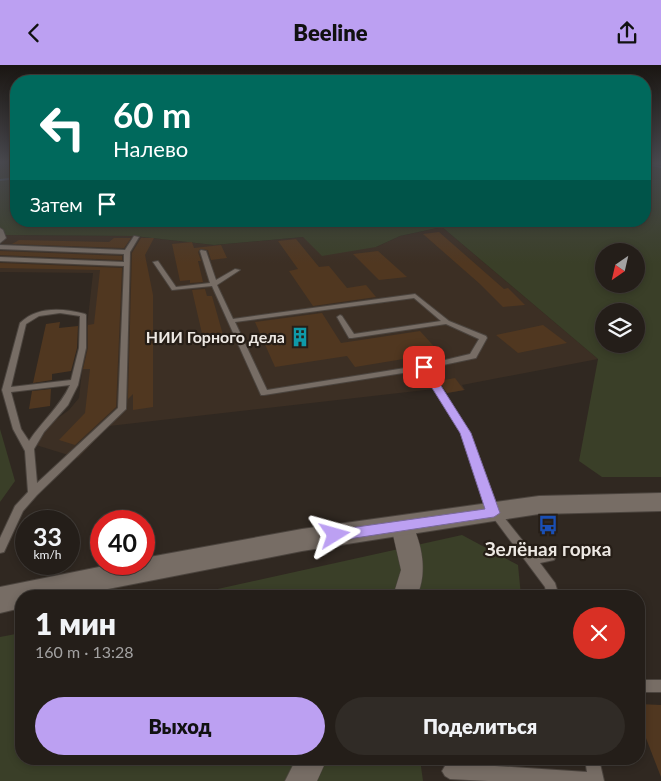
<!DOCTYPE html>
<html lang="ru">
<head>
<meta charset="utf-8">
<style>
  :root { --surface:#241e19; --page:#302b26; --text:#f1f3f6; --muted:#a3a2a2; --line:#413c38; --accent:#bca0f2 }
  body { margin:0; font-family:Lato,sans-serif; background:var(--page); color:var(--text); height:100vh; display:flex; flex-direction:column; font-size:19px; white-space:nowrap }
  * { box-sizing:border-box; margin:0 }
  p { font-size:16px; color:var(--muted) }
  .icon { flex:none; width:28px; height:28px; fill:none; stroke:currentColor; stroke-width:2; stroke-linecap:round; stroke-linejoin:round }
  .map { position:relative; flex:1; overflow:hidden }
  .sheet { position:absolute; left:15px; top:525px; width:630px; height:175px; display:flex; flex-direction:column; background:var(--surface); border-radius:20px; box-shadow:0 2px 8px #0003,0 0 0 1px var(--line) }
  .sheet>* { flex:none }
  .banner { position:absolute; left:10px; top:10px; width:641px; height:152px; border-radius:20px; box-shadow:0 2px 8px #0003,0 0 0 1px var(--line); background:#00695c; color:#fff; overflow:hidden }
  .needle { width:32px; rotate:214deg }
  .buttons { position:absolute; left:595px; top:178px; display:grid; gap:10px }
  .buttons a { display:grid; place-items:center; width:50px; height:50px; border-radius:50%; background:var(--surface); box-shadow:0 2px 8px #0003,0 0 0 1px var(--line); font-size:25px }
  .speed { position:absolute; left:15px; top:445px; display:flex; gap:10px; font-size:25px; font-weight:700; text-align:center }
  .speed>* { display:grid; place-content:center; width:65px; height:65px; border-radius:50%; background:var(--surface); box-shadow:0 2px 8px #0003,0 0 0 1px var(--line); line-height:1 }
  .speed small { font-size:12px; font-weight:400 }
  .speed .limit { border:8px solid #d22; background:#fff; color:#111 }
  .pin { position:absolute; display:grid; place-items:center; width:42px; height:42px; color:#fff; margin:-21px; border-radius:10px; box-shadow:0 2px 8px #0006 }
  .me { position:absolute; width:55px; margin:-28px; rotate:82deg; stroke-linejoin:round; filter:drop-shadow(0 0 4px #0008) }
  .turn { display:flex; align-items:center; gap:18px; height:105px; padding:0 20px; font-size:22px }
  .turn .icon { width:65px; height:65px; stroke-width:2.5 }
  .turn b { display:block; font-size:35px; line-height:42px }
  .then { display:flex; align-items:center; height:48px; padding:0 20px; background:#0003; gap:10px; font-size:19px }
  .round { display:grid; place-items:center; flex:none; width:52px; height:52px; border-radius:26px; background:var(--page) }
  .head { display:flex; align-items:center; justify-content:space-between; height:85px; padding:0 20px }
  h1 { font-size:30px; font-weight:800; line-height:38px }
  .action { display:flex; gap:10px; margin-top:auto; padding:10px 20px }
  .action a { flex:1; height:58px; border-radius:30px; background:var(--accent); color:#111; font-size:20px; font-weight:800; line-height:58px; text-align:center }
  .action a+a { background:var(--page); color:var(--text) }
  header { display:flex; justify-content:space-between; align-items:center; height:65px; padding:0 20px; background:var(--accent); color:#111; font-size:22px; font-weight:800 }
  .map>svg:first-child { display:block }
  .built { fill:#3c2f24 }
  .green { fill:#3a3f28; fill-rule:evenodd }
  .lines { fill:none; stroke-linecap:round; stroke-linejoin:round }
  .stream { stroke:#485864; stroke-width:2 }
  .building { fill:#503720 }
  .service-casing { stroke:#4b443e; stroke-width:2 }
  .minor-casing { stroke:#4b443e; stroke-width:1 }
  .tertiary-casing { stroke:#4b443e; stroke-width:2 }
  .service { fill:#776d65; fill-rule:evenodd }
  .minor { fill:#776d65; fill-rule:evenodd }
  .tertiary { fill:#776d65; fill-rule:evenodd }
  .route { fill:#bca0f2; stroke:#7a689d }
  .labels { text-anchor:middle; stroke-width:4.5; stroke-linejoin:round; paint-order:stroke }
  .poi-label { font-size:16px; font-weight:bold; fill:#ede8e3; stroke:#261e17; text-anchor:end }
  .near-poi-label { font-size:19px; font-weight:bold; fill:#ede8e3; stroke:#261e17 }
</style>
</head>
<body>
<header><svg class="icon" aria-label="back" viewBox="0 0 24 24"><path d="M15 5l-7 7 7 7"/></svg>Beeline<svg class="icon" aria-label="share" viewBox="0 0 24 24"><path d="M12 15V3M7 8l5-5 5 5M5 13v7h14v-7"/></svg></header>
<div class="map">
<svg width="661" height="716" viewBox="0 0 661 716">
  <rect width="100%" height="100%" fill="#302821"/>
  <path class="built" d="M 442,162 L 598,294 L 462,320 L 465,325 L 447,328 L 443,323 L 109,361 L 78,393 L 36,380 L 50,359 L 69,345 L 79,333 L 93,208 L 0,207 L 0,170 L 134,171 L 214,180 L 303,172 L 376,182 L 400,171 Z"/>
  <g class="green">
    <path d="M 0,97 L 16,97 L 16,156 L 71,156 L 68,158 L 74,159 L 80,156 L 645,156 L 645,101 L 661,103 L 661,412 L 602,412 L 579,396 L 598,294 L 442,162 L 400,171 L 376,182 L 322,191 L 303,172 L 214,180 L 134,171 L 0,170 ZM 604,186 L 636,186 L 636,219 L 604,219 ZM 604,246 L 636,246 L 636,279 L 604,279 Z"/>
    <path d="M 0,364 L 15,416 L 0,437 Z"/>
    <path d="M 462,470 L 518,500 L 521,531 L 186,531 Z"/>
    <path d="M 21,568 L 21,694 L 420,694 L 423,716 L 0,716 L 0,572 Z"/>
  </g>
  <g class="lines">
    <g class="stream">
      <path d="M 645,99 L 661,102"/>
      <path d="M 0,115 L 16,113"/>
    </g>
  </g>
  <g class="building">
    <path d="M 439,167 L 504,224 L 508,223 L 525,240 L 503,242 L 480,219 L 423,169 Z"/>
    <path d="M 114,173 L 131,173 L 124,183 L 12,179 L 19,175 L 109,177 Z"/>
    <path d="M 141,173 L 154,173 L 145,190 L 153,230 L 153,342 L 133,345 L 133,329 L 128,334 L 132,188 Z"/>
    <path d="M 296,174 L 319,202 L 329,201 L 347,223 L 366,220 L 376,232 L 313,241 L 289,206 L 298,204 L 278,176 Z"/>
    <path d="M 192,177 L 194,183 L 221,180 L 227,193 L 211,195 L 208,185 L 200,184 L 198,187 L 201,196 L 198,196 L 203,217 L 190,218 L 190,215 L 180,216 L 172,179 Z"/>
    <path d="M 0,186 L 122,191 L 122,195 L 0,190 Z"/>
    <path d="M 378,186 L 407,212 L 379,215 L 353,189 Z"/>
    <path d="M 0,198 L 122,203 L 116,342 L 75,380 L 59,375 L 85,348 L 90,304 L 83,304 L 88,283 L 88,260 L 94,259 L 100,205 L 0,203 Z"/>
    <path d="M 205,224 L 207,231 L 212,231 L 223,270 L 203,273 L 192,225 Z"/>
    <path d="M 322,248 L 341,278 L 420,266 L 440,288 L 355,302 L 347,291 L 275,302 L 255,257 Z"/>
    <path d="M 60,257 L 59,263 L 78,261 L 77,283 L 71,306 L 52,309 L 52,315 L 33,318 L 46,259 Z"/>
    <path d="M 543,260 L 567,278 L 518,288 L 496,270 Z"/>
    <path d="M 455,313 L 464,325 L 447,328 L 439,316 Z"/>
    <path d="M 51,324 L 50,341 L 29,344 L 32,326 Z"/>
    <path d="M 639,639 L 661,640 L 661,712 L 639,655 Z"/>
  </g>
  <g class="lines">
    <defs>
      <g id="service">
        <path d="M 0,163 L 3,165 L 6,173 L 0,178 Z"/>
        <path d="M 134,171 L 139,172 L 130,187 L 126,344 L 37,430 L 23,446 L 4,487 L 0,488 L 0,473 L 15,441 L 28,427 L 25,386 L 13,364 L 2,325 L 20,258 C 37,241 63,243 85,249 L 86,250 L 86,283 L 78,320 L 68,340 L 44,367 L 34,384 L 37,418 L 118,343 L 124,201 L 0,196 L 0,192 L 124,197 L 124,189 L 0,184 L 0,180 L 125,185 ZM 60,248 L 80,251 L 79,283 L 71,315 L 11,322 L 26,259 L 39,251 ZM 70,320 C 60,342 42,356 29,376 L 21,364 L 11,327 Z"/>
        <path d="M 201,185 L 206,186 L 216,215 L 235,204 L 240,205 L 217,220 L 233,254 L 415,229 L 449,256 L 486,271 L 487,273 L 476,293 L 429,303 L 470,369 L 499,446 L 534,490 L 550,488 L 554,489 L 556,492 L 554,495 L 540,498 L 555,518 L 559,531 L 547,531 L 545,522 L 489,447 L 462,369 L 422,305 L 264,330 L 261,330 L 212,221 L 172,225 L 153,197 L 158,196 L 176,222 L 210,218 L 200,186 ZM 414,233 L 441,256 L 354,269 L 342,251 L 340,250 L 337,252 L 349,273 L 352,273 L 446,259 L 479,274 L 470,289 L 424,300 L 267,325 L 235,257 Z"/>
        <rect x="639" y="615" width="22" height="12"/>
        <path d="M 585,694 L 599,694 L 604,716 L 488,716 L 450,714 L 445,711 L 442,706 L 445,701 L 450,698 L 587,707 Z"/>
      </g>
      <g id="minor">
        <path d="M 651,97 L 661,97 L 661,100 L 652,99 Z"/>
        <path d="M 402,453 L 410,455 C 422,478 428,507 417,531 L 393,531 L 401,505 L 391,461 L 394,455 Z"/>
        <path d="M 296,694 L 327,694 L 317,716 L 285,716 Z"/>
      </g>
      <path id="tertiary" d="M 661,428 L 661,446 L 539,449 L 302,486 L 72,531 L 21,531 L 21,543 L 0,548 L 0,522 L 114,499 L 144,499 L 144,493 L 302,464 L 539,431 Z"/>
    </defs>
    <use href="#service" class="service-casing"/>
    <use href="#minor" class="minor-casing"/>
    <use href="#tertiary" class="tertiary-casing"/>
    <use href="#service" class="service"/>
    <use href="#minor" class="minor"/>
    <use href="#tertiary" class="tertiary"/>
  </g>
  <linearGradient id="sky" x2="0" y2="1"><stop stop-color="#1a1612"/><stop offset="0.49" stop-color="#48484e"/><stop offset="1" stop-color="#48484e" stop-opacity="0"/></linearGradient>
  <rect width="661" height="198" fill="url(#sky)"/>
  <path class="route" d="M 424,299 L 429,302 L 471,368 L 500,448 L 494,452 L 335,476 L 330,474 L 328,470 L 330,467 L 335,465 L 485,444 L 460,368 L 419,302 Z"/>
  <defs>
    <symbol id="building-bare" viewBox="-9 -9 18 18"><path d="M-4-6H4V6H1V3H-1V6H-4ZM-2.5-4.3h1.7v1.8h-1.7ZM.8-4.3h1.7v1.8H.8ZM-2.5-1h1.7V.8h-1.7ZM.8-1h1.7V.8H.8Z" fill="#0f9aa8" stroke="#261e17" stroke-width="2.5" paint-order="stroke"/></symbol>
    <symbol id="bus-bare" viewBox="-9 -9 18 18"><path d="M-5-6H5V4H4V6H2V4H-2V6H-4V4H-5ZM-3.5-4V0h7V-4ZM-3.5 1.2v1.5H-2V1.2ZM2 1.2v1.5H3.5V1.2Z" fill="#1a4fb4" stroke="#261e17" stroke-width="2.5" paint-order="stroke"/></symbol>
  </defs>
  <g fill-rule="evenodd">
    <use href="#building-bare" x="286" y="258" width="28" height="28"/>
    <use href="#bus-bare" x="534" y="446" width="28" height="28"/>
  </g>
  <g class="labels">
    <g class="poi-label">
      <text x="285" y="278">НИИ Горного дела</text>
    </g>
    <g class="near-poi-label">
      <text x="548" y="491">Зелёная горка</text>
    </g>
  </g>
</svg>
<div class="buttons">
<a><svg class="needle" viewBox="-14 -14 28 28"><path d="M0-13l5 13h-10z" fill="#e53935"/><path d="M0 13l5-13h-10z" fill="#a3a2a2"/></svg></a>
<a><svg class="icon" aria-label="layers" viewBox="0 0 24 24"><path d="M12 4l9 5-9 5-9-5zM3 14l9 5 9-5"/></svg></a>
</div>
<div class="speed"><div>33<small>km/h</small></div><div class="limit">40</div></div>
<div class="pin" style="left:424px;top:302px;background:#d93025"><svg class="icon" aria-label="arrive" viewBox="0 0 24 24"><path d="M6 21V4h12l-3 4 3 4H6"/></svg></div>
<svg class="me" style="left:335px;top:470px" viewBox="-20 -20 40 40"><path d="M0-17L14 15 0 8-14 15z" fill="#bca0f2" stroke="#fff" stroke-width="4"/></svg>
<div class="banner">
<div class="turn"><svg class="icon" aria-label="left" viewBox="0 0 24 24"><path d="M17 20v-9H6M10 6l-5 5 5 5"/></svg><div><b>60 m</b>Налево</div></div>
<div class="then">Затем<svg class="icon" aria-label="arrive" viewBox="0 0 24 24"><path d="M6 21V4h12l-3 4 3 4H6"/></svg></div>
</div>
<section class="sheet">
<div class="head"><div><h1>1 мин</h1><p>160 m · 13:28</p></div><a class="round" style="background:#d93025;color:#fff"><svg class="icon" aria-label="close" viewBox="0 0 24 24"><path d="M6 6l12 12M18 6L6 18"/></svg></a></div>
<div class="action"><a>Выход</a><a>Поделиться</a></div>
</section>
</div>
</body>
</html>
